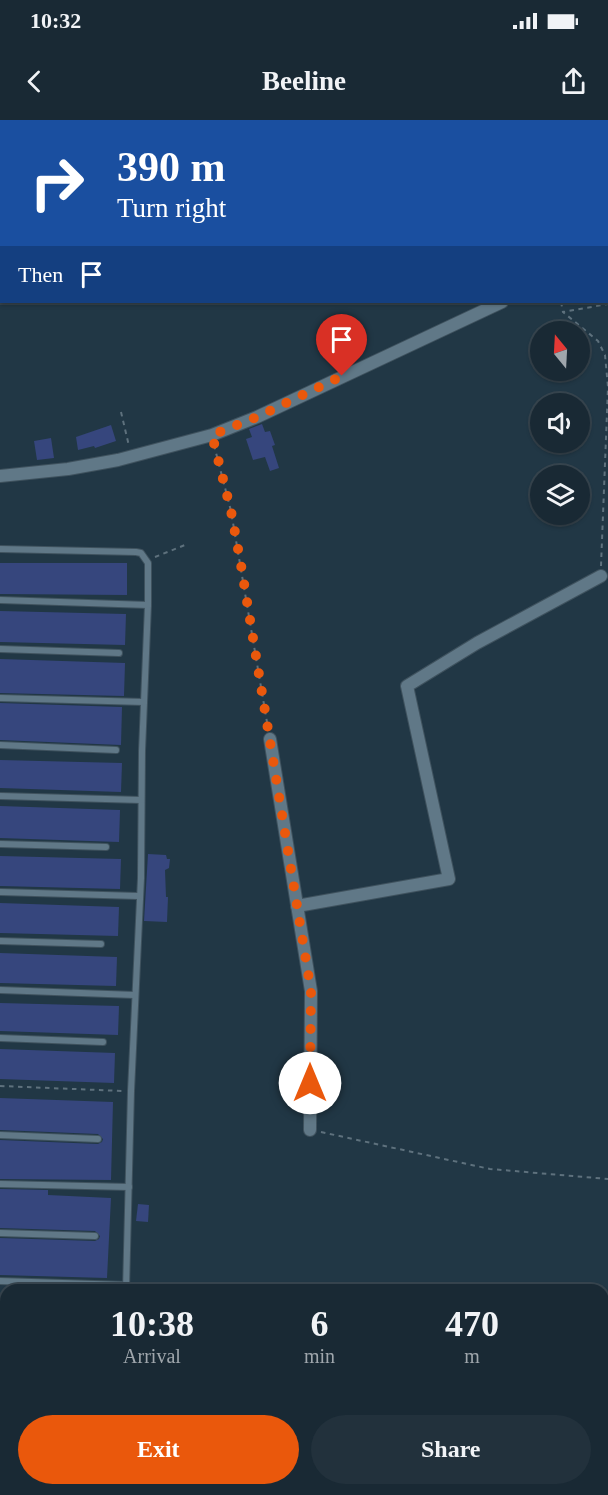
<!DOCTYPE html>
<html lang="en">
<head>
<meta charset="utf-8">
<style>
  :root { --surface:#192934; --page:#22313c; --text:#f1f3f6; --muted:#9fa6ac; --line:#37454f; --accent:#ea580c }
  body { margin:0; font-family:"Times New Roman",serif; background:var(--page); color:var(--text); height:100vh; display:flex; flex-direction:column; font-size:22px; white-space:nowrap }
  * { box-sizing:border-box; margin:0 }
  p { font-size:20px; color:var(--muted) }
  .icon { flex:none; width:33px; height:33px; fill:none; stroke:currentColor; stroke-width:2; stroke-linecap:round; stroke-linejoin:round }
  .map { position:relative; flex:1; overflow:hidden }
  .sheet { position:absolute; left:0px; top:1164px; width:609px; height:212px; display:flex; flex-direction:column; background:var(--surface); border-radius:18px 18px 0 0; box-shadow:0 2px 4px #0004,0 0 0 2px var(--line) }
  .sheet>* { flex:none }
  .banner { position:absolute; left:0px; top:0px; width:609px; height:183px; box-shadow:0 2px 4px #0004,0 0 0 2px var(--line); background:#1a4fa0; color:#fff; overflow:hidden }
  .needle { width:39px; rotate:342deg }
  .fabs { position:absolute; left:530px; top:201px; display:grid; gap:12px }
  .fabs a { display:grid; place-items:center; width:60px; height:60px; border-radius:50%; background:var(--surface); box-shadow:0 2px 4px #0004,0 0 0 2px var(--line); font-size:30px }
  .pin { position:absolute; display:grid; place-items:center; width:51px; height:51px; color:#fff; margin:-62px -26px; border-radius:50% 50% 50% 0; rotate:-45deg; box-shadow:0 0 6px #0007 }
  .pin .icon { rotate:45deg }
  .me { position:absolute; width:66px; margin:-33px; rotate:0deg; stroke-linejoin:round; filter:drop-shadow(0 0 4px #0008) }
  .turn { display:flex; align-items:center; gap:21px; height:126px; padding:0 18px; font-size:27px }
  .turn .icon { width:78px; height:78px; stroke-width:2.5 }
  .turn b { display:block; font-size:42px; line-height:51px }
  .then { display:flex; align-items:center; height:57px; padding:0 18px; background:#0003; gap:12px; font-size:22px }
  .eta { display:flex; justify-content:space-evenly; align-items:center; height:102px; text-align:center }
  .eta b { font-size:36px; font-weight:800; line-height:42px }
  .action { display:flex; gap:12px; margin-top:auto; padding:12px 18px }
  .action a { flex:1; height:69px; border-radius:36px; background:var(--accent); color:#fff; font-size:24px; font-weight:800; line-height:69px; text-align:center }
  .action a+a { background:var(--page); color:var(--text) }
  .status { display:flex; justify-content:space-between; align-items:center; height:42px; padding:0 30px; background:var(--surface); direction:ltr }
  .status svg { height:16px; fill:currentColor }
  header { display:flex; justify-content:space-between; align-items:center; height:78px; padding:0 18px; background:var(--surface); font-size:27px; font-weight:800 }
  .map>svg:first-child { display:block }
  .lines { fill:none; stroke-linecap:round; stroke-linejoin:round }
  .river { stroke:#145843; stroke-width:21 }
  .building { fill:#36467d }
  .service-casing { stroke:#3f525e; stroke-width:8 }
  .minor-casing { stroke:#3f525e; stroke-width:14 }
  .path { stroke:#5e717d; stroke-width:2; stroke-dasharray:4.5 4.5; stroke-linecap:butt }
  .service { stroke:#607887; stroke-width:6 }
  .minor { stroke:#607887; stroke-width:12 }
  .route { stroke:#ea580c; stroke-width:10; stroke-dasharray:0 18 }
</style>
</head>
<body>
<div class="status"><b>10:32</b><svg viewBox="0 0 49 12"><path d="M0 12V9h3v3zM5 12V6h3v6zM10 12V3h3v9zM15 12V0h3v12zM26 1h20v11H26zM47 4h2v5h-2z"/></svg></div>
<header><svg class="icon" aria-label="back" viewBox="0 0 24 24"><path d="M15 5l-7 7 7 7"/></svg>Beeline<svg class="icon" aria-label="share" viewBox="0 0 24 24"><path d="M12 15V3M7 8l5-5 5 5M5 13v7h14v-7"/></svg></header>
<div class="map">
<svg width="608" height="1375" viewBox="0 0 608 1375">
  <rect width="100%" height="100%" fill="#213745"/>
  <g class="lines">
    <g class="river">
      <path d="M 139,2 L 140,0"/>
      <path d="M 0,139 L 2,137"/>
    </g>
  </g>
  <g class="building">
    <path d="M 262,304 L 265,312 L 270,311 L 275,325 L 272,326 L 279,348 L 270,351 L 265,337 L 253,340 L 246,319 L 252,317 L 249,309 Z"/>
    <path d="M 111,305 L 116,321 L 95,328 L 94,326 L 78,330 L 76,317 Z"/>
    <path d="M 51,318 L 54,338 L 37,340 L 34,321 Z"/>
    <path d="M 0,443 L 127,443 L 127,475 L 0,474 Z"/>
    <path d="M 0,491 L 126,494 L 125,525 L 0,522 Z"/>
    <path d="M 0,539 L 125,543 L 124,576 L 0,573 Z"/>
    <path d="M 0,583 L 122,587 L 121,625 L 0,620 Z"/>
    <path d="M 0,640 L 122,643 L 121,672 L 0,668 Z"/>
    <path d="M 0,686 L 120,690 L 119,722 L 0,718 Z"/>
    <path d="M 148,734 L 166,735 L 167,739 L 170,739 L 169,748 L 165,750 L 166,777 L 168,777 L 167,802 L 144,801 Z"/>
    <path d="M 0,736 L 121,739 L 120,769 L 0,766 Z"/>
    <path d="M 0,783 L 119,787 L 118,816 L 0,813 Z"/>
    <path d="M 0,833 L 117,837 L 116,866 L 0,863 Z"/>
    <path d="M 0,883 L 119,886 L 118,915 L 0,911 Z"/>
    <path d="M 0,929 L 115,933 L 114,963 L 0,959 Z"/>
    <path d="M 0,978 L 113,982 L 111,1060 L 0,1059 L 0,1020 L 98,1024 L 102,1022 L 103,1019 L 98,1014 L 0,1010 Z"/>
    <path d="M 0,1069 L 48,1070 L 48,1075 L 111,1078 L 107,1158 L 0,1155 L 0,1118 L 95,1121 L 99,1119 L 100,1116 L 95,1111 L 0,1108 Z"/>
    <path d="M 138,1084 L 149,1085 L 148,1102 L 136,1101 Z"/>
  </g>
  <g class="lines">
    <defs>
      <g id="service">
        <path d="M 608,58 L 608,59"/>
        <path d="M 0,429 L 136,432 L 141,433 L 148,443 L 148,485 L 142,631 L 141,758 L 131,971 L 126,1170"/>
        <path d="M 0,480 L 148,485"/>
        <path d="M 0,529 L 119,533"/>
        <path d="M 0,578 L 144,582"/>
        <path d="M 0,625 L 116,630"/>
        <path d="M 0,676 L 141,680"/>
        <path d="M 0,724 L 106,727"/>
        <path d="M 0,772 L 138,776"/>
        <path d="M 0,821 L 101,824"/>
        <path d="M 0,870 L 135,875"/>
        <path d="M 0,918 L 103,922"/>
        <path d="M 0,1015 L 98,1019"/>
        <path d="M 0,1064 L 129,1067"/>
        <path d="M 0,1113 L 95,1116"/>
        <path d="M 0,1161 L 126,1165"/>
        <path d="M 0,1213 L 6,1213"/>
      </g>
      <g id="minor">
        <path d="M 0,356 L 68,349 L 118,340 L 212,315 L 257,297 L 502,182"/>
        <path d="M 270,619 L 311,871 L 310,1010"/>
        <path d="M 297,786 L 449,759 L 407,566 L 477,523 L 601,456"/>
      </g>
    </defs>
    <use href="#service" class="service-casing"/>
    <use href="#minor" class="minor-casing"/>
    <g class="path">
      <path d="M 463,0 L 463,2"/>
      <path d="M 88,2 L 90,0"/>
      <path d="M 467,2 L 471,0"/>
      <path d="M 0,78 L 2,78"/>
      <path d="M 561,182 L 563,192"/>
      <path d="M 121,292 L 129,326"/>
      <path d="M 214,325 L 231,391 L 268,608"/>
      <path d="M 155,437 L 185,425"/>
      <path d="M 601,446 L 608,267 L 605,235 L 598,221 L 563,192 L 608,184"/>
      <path d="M 0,966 L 123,971"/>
      <path d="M 321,1012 L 490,1049 L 608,1059"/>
      <path d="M 0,1330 L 6,1328"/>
      <path d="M 0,1367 L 6,1365"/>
    </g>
    <use href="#service" class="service"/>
    <use href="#minor" class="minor"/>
  </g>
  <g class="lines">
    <path class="route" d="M 310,963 L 311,871 L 241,445 L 231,391 L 212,315 L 257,297 L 342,256"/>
  </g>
</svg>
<div class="fabs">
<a><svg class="needle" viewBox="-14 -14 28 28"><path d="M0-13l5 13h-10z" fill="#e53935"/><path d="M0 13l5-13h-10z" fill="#9fa6ac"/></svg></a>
<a><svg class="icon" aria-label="sound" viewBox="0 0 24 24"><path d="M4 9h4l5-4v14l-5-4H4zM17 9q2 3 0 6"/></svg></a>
<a><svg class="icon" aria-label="layers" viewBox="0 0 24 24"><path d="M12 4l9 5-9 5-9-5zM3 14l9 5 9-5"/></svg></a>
</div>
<div class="pin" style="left:342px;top:256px;background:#d93025"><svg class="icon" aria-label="arrive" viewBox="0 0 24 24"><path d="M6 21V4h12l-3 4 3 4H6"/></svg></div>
<svg class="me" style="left:310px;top:963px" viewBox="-20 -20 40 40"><circle r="19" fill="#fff"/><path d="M0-13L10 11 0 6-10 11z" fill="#ea580c"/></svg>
<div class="banner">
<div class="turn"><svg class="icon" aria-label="right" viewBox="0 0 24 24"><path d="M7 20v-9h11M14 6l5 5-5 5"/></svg><div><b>390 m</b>Turn right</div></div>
<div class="then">Then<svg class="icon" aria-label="arrive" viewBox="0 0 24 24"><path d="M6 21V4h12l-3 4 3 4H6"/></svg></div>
</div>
<section class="sheet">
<div class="eta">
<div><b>10:38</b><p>Arrival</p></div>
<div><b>6</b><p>min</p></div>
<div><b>470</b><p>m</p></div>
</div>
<div class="action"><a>Exit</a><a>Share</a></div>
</section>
</div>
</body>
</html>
